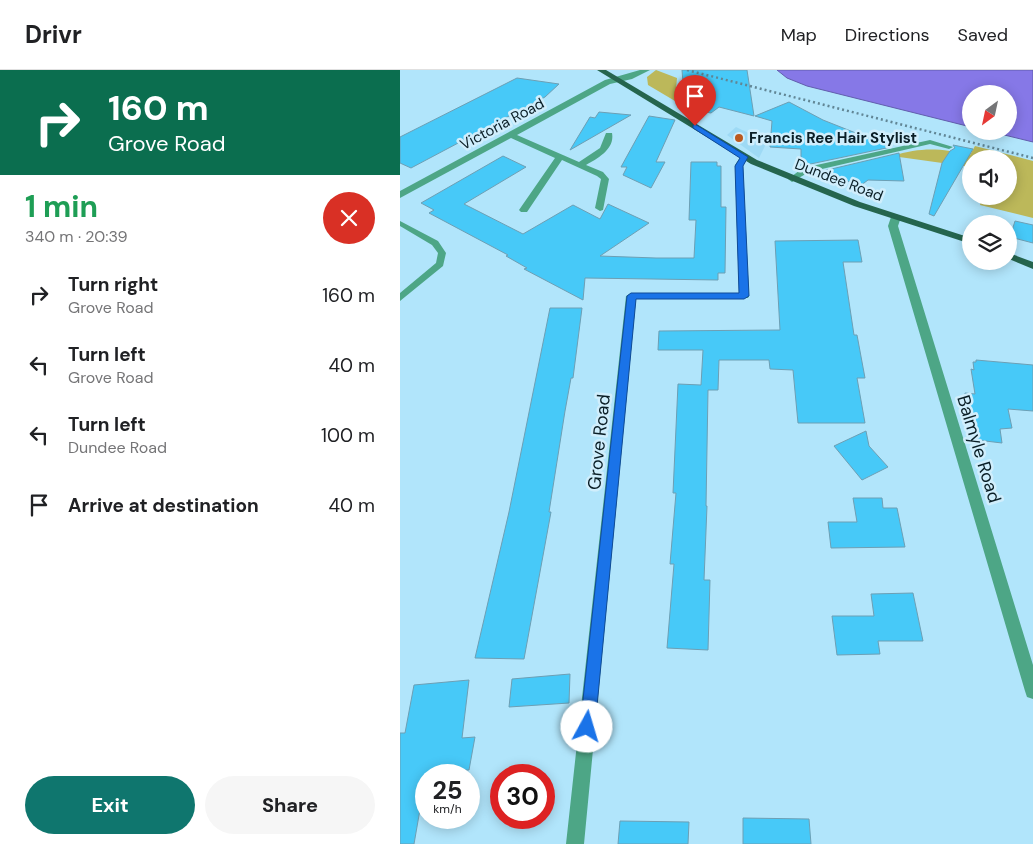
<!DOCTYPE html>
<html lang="en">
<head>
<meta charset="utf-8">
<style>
  :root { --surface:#fff; --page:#f6f6f6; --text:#202124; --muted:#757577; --line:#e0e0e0; --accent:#0f766e }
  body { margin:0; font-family:"DM Sans",sans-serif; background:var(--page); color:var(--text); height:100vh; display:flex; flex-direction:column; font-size:19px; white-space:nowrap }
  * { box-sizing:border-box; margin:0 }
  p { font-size:16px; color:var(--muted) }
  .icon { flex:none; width:28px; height:28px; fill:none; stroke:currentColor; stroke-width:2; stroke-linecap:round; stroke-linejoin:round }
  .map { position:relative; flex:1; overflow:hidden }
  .sheet { display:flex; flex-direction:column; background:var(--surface); width:400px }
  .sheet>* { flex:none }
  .guide { background:#0b6e4f; color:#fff; overflow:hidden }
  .needle { width:32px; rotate:213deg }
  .fabs { position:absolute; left:562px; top:15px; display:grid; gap:10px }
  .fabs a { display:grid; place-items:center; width:55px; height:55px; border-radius:50%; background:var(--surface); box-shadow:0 2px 12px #0003; font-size:25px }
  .speed { position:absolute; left:15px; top:694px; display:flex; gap:10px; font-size:25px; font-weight:700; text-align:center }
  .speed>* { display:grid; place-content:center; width:65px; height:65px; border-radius:50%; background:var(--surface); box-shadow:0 2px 12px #0003; line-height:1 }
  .speed small { font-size:12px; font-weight:400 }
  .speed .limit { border:8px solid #d22; background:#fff; color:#111 }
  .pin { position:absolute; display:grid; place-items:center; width:42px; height:42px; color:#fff; margin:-51px -21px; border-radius:50% 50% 50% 0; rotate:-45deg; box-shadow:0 0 5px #0007 }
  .pin .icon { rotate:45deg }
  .me { position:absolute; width:55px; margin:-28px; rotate:6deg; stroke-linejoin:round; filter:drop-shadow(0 0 4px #0008) }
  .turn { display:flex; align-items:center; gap:18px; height:105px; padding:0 25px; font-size:22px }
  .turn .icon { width:65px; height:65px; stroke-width:2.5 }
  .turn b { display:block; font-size:35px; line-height:42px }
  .round { display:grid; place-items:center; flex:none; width:52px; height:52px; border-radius:26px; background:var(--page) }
  .overview { display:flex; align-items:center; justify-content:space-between; height:85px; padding:0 25px }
  h1 { font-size:30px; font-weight:700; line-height:38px; color:#1e9e55 }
  .button { display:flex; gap:10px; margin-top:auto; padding:10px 25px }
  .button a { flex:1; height:58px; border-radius:30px; background:var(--accent); color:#fff; font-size:20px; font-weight:700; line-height:58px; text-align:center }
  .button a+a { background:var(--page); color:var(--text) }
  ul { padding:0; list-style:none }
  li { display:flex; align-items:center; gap:15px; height:70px; padding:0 25px }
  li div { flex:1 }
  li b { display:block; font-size:19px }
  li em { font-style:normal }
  header { display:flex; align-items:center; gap:30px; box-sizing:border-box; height:70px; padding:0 25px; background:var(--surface); border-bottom:1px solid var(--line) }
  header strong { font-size:24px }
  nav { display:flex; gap:28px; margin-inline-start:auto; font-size:18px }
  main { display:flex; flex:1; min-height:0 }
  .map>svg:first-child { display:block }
  .built { fill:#9edaf5 }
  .green { fill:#bcb85a }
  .water { fill:#8678e7; stroke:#615dad }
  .building { fill:#47c9f8; stroke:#6d9fb4 }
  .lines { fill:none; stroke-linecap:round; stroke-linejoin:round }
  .lane { fill:#4da686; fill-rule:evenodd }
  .street { fill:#4da686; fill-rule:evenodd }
  .primary { fill:#25654e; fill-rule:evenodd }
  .rail { stroke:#618695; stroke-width:2.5; stroke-dasharray:2 3; stroke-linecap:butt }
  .route { fill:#1a73e8; stroke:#114b97 }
  .poi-dot { fill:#bb591f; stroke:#d0eefc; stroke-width:2 }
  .labels { text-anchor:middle; stroke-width:5; stroke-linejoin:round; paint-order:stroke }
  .far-street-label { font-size:15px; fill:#0a1e26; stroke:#d0eefc }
  .far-poi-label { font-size:15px; font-weight:bold; fill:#0a1e26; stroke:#d0eefc; text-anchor:start }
  .street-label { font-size:18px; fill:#0a1e26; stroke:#d0eefc }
</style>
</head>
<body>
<header>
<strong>Drivr</strong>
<nav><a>Map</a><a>Directions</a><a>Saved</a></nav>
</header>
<main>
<section class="sheet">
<div class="guide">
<div class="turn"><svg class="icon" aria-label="right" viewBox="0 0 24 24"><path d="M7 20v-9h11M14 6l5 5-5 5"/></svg><div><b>160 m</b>Grove Road</div></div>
</div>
<div class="overview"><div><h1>1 min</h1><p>340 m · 20:39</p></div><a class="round" style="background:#d93025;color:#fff"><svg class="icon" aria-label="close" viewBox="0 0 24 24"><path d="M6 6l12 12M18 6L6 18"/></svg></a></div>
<ul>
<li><svg class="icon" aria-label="right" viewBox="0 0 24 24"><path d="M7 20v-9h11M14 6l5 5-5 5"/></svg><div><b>Turn right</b><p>Grove Road</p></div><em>160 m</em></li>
<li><svg class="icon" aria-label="left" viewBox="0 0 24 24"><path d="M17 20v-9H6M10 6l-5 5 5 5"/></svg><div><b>Turn left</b><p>Grove Road</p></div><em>40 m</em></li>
<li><svg class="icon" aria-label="left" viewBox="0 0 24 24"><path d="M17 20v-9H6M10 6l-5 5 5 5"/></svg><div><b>Turn left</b><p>Dundee Road</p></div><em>100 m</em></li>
<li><svg class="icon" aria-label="arrive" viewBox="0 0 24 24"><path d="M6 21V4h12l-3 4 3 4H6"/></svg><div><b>Arrive at destination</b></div><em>40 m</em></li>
</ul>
<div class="button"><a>Exit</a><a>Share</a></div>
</section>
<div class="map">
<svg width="633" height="774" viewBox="0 0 633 774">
  <rect width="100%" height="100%" fill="#b1e5fb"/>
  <path class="built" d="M 336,57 L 367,72 L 359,88 L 327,65 Z"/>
  <g class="green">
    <path d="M 256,0 L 277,8 L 275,31 L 248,15 L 247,7 Z"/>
    <path d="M 575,76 L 633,91 L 633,148 L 580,135 L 582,126 L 609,126 L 609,89 L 571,89 L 571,97 L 492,86 C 522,77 540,78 570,85 Z"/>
  </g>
  <path class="water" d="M 377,0 L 633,0 L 633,72 L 588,61 L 609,61 L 609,24 L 571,24 L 571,57 L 407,16 L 387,8 Z"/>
  <g class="building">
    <path d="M 282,0 L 347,0 L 354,46 L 319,37 L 311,43 L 285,38 Z"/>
    <path d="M 117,8 L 159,14 L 145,27 L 11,98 L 0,93 L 0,67 Z"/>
    <path d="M 389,32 L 423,50 L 491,77 L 401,96 L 401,79 L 370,77 L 372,51 L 355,46 Z"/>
    <path d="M 199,42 L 231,45 L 170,80 L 190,47 L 195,48 Z"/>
    <path d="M 249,46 L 275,50 L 256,92 L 265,92 L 251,118 L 223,105 L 227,97 L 221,97 Z"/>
    <path d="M 553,75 L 573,79 L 534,146 L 529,144 L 542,93 L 550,81 L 555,78 Z"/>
    <path d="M 499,83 L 504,111 L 468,110 L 460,116 L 423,101 Z"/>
    <path d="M 103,86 L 126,97 L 64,134 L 123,164 L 173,135 L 200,149 L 208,134 L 249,153 L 200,186 L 256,188 L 294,188 L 296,150 L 289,150 L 291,92 L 317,92 L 317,96 L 321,96 L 321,137 L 326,137 L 325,203 L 318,203 L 318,210 L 185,208 L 183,230 L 124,199 L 127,198 L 106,186 L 108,185 L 29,143 L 34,140 L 21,133 Z"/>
    <path d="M 615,151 L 633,155 L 633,173 L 610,167 Z"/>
    <path d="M 458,170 L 462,192 L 443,192 L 454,265 L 457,265 L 465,308 L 457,308 L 465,353 L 398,353 L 393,300 L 370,299 L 369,290 L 319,290 L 318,320 L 308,320 L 306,436 L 307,436 L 304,510 L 310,510 L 308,580 L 267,578 L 274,494 L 270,494 L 276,423 L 273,423 L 278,314 L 301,315 L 303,280 L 258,280 L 259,261 L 380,260 L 375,171 Z"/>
    <path d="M 150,238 L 182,238 L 173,308 L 171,308 L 165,341 L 149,442 L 151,442 L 124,589 L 75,588 L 109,442 Z"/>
    <path d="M 576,290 L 633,295 L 633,341 L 608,339 L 612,358 L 600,359 L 602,373 L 577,370 L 567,344 L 565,323 L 575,324 L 571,299 L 574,300 L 573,292 L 576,292 Z"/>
    <path d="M 466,361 L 469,376 L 488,397 L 462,410 L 434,376 Z"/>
    <path d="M 453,428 L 482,428 L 483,438 L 497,438 L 505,477 L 431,478 L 428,452 L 457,452 Z"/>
    <path d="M 513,523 L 523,571 L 478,571 L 480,584 L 437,585 L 432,546 L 474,546 L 471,524 Z"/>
    <path d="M 170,604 L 169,633 L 109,637 L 112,609 Z"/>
    <path d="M 69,610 L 62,668 L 75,667 L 69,700 L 29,701 L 26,705 L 14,774 L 0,774 L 0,663 L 5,663 L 14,615 Z"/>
    <path d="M 343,748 L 409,749 L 411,774 L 343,774 Z"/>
    <path d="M 220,751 L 289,752 L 288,774 L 218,774 Z"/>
  </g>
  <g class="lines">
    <path class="lane" d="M 0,151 L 38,171 L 46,183 L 43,196 L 0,231 L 0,223 L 36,193 L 38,183 L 32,175 L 0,156 Z"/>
    <g class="street">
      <path d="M 240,0 L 250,0 L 232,9 L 210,14 L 117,65 L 179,92 L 200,78 L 206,63 L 212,63 C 215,79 198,88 186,95 L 203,102 L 209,109 L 203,140 L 200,141 L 195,138 L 201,109 L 197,106 L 162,90 L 127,142 L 121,142 L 119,140 L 155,88 L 111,68 L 0,128 L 0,121 L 205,10 Z"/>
      <path d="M 530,70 L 553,77 L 549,79 L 530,74 L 409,102 L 392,112 L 388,109 L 403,98 Z"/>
      <path d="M 342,85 L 349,87 L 343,95 L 349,226 L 348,228 L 236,229 L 184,774 L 166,774 L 226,226 L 231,223 L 339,223 L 335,95 Z"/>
      <path d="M 496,144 L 501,147 L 498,156 L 633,595 L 633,629 L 627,627 L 625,621 L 488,156 L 491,147 Z"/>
    </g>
    <g class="primary">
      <path d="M 197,0 L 206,0 L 357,90 L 460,132 L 571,168 L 571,174 L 454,136 L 351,94 Z"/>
      <path d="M 609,183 L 633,192 L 633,199 L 609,189 Z"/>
    </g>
    <path class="rail" d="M 287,0 L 633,88"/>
  </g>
  <path class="route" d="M 295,54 L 348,87 L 343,96 L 349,226 L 344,229 L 236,229 L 195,657 L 192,662 L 187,664 L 182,662 L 180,657 L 227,226 L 231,223 L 339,223 L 335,96 L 340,88 L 293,58 L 293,55 Z"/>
  <circle class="poi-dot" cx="339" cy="68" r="5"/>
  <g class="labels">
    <g class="far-street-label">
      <text transform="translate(102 54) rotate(-28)" y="5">Victoria Road</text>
      <text transform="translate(439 110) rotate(21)" y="5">Dundee Road</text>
    </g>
    <g class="far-poi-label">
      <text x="349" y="73">Francis Ree Hair Stylist</text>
    </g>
    <g class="street-label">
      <text transform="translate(199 372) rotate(-84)" y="6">Grove Road</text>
      <text transform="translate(579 379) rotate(73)" y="6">Balmyle Road</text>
    </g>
  </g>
</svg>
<div class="fabs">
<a><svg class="needle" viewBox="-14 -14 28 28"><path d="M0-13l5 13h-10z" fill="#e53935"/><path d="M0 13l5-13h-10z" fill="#757577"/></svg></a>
<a><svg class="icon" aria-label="sound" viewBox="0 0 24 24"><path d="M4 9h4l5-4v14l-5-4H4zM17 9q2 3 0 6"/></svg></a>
<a><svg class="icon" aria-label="layers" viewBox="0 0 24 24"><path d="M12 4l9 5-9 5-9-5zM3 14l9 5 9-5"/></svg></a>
</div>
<div class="speed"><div>25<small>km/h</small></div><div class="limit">30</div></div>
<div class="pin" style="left:295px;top:56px;background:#d93025"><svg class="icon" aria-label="arrive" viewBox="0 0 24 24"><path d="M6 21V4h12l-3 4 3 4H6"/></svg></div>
<svg class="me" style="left:187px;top:657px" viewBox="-20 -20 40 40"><circle r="19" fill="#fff"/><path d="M0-13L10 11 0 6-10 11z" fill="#1a73e8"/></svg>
</div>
</main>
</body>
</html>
